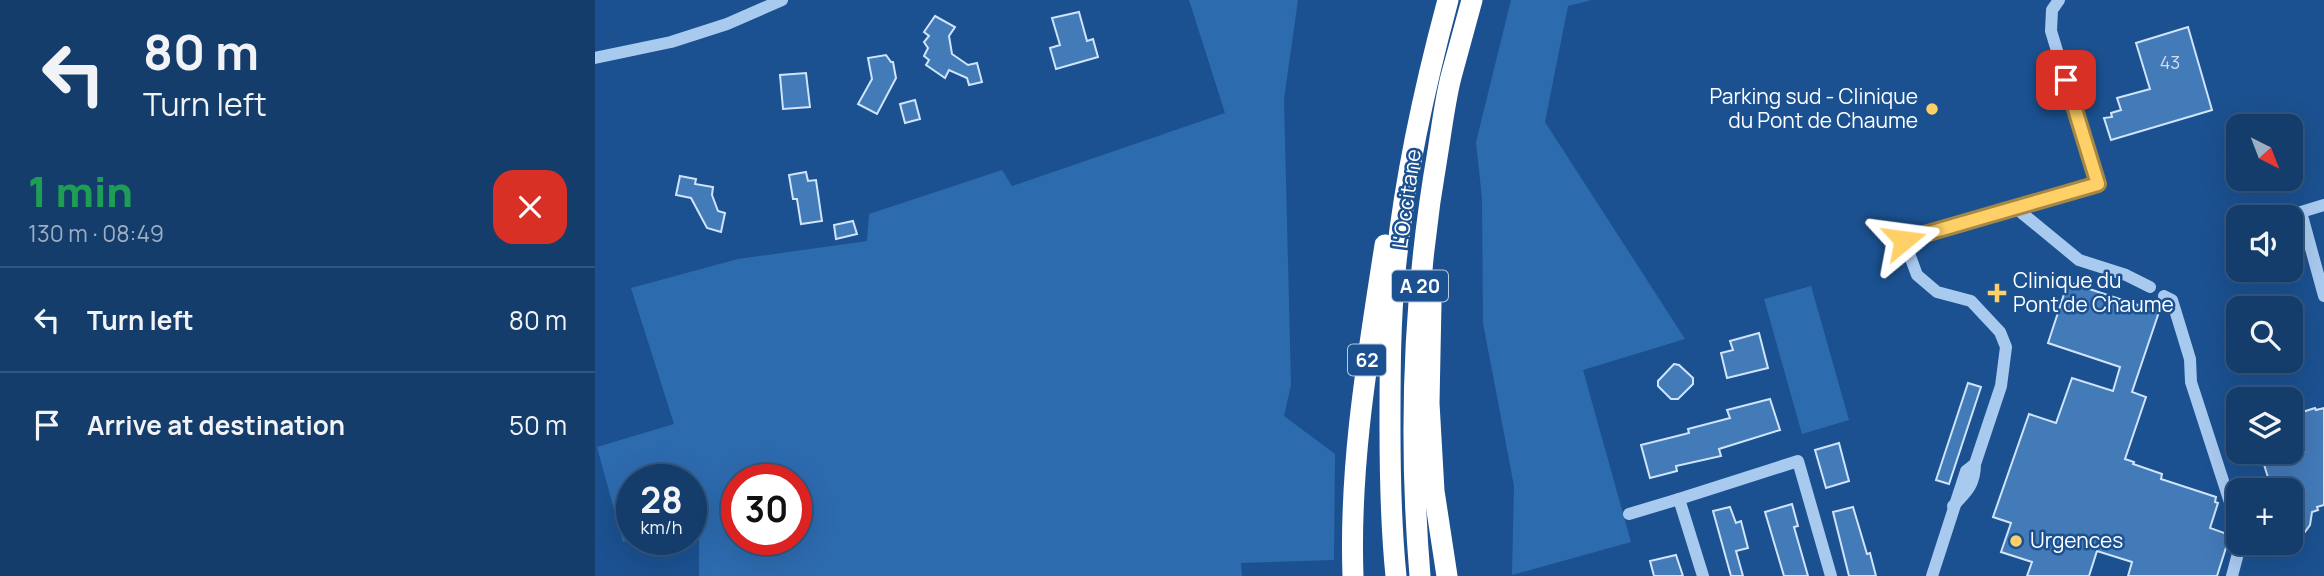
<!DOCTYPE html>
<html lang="en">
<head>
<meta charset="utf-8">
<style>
  :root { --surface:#143d6c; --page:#214874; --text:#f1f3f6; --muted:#9daec2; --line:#33567f }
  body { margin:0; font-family:Manrope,sans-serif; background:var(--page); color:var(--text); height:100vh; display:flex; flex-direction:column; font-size:26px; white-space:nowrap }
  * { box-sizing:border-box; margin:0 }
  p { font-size:23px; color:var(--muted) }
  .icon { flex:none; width:38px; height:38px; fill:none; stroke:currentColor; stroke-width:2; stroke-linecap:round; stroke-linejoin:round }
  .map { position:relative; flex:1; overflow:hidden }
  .side { display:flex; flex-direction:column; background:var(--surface); width:595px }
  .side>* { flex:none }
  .banner { background:#143d6c; color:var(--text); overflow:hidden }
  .needle { width:46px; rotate:138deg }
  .buttons { position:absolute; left:1631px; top:114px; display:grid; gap:14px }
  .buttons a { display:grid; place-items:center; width:77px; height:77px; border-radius:14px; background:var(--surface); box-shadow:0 7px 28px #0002,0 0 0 2px var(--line); font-size:35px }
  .speed { position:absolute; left:21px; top:464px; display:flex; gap:14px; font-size:35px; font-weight:700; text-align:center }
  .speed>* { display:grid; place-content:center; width:91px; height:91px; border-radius:50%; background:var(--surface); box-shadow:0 7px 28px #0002,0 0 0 2px var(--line); line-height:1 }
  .speed small { font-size:18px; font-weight:400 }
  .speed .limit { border:10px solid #d22; background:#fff; color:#111 }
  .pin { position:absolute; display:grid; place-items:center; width:60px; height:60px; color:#fff; margin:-30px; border-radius:14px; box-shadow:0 4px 10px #0006 }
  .me { position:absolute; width:77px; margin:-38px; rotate:74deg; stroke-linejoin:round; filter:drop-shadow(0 0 5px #0008) }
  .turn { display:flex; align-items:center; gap:24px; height:147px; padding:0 28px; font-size:32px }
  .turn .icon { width:91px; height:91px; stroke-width:2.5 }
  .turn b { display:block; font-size:49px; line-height:60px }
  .round { display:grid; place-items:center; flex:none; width:74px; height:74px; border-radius:21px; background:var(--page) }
  .summary { display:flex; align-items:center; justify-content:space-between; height:119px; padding:0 28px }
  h1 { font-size:42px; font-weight:800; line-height:52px; color:#1e9e55 }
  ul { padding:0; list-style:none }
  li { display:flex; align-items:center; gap:21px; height:105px; padding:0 28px; border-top:2px solid var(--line) }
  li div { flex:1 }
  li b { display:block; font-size:26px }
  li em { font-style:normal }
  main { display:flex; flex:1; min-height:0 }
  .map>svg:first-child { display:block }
  .green { fill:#2d6baf; fill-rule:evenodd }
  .building { fill:#437ab8; stroke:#d0e4fa; stroke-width:2 }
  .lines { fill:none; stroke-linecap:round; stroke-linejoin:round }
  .minor { stroke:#a9caef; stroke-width:12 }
  .highway { stroke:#fff; stroke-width:21 }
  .route-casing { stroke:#a68743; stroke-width:18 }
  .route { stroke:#ffd067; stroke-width:12 }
  .poi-dot { fill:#ffd067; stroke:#1b5190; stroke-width:2.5 }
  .labels { text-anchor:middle; stroke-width:5; stroke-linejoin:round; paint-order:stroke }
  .number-label { font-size:18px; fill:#d0deed }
  .shield { fill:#1b5190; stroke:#bbcbde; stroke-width:2 }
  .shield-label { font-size:19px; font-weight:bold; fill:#fff }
  .poi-label { font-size:21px; fill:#fff; stroke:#1b5190; text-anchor:start }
  .street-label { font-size:21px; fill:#fff; stroke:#1b5190 }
</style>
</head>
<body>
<main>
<section class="side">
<div class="banner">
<div class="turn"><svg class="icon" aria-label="left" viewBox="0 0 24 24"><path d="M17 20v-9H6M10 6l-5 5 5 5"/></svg><div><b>80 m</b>Turn left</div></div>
</div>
<div class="summary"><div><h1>1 min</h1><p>130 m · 08:49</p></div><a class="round" style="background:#d93025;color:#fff"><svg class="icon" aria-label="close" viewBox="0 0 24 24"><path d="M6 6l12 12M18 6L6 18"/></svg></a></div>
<ul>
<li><svg class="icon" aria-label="left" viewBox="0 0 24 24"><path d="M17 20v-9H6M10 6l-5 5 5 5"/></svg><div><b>Turn left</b></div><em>80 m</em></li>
<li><svg class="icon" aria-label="arrive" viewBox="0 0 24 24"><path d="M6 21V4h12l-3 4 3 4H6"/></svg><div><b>Arrive at destination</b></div><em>50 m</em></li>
</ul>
</section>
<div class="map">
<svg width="1729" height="576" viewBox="0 0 1729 576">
  <rect width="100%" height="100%" fill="#1b5190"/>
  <g class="green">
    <path d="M 594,0 L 703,0 L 689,99 L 696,385 L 689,416 L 740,454 L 739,560 L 646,563 L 647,576 L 104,576 L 104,522 L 96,523 L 96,480 L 37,480 L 37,539 L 38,539 L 28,542 L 2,447 L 79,424 L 36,288 L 143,259 L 272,241 L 274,214 L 407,170 L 417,186 L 630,113 ZM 142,480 L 201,480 L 201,539 L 142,539 Z"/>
    <path d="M 916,0 L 997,0 L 973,6 L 950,122 L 1090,339 L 988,370 L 1036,542 L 917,575 L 919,486 L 888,323 L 887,199 L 881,142 Z"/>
    <path d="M 1216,286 L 1254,420 L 1207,434 L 1169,299 Z"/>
  </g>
  <g class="building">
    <path d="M 484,12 L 492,41 L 498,39 L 503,57 L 461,69 L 455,48 L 465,45 L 457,18 Z"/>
    <path d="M 340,16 L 360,27 L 354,36 L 357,54 L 373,65 L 382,63 L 387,82 L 374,85 L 372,78 L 354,70 L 350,78 L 331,65 L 334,60 L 329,56 L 333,48 L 329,42 L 334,36 L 329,32 Z"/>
    <path d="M 1593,27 L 1617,110 L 1516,140 L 1509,118 L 1517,117 L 1516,113 L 1526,110 L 1522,98 L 1555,89 L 1541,43 Z"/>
    <path d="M 291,55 L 296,62 L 298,62 L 301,78 L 282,114 L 263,104 L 277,79 L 273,58 Z"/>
    <path d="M 211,73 L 215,107 L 188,109 L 185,75 Z"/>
    <path d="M 320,100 L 325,119 L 310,123 L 305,104 Z"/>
    <path d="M 211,172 L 213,181 L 221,180 L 227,221 L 206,224 L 202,199 L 198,199 L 194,175 Z"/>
    <path d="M 85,176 L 101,179 L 100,184 L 118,187 L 117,195 L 123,211 L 130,213 L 126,232 L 112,228 L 96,198 L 81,195 Z"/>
    <path d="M 258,221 L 262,234 L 241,239 L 239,225 Z"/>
    <path d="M 1473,282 L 1564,312 L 1537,392 L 1551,397 L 1530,459 L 1539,462 L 1538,464 L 1567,474 L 1566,479 L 1621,497 L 1620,502 L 1623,503 L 1615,528 L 1635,535 L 1622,576 L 1533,576 L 1537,562 L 1502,551 L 1494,576 L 1432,576 L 1437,562 L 1406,552 L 1416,523 L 1398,517 L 1434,414 L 1461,423 L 1477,378 L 1518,391 L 1525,367 L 1453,343 Z"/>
    <path d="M 1164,333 L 1173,368 L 1132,378 L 1126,353 L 1138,350 L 1135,341 Z"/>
    <path d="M 1079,364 L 1084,365 L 1098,378 L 1098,384 L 1083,399 L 1076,399 L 1063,386 L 1063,381 Z"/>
    <path d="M 1373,383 L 1386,387 L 1354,484 L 1341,480 Z"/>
    <path d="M 1175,399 L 1185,430 L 1124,449 L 1126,456 L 1081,466 L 1082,471 L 1055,478 L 1046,445 L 1094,433 L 1093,429 L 1135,418 L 1132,410 Z"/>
    <path d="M 1720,408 L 1721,410 L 1729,408 L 1729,505 L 1722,507 L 1723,510 L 1717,512 L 1715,525 L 1710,532 L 1696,536 L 1696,490 L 1677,490 L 1665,452 L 1709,452 L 1698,415 Z"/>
    <path d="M 1244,443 L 1254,481 L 1231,488 L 1220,450 Z"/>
    <path d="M 1197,504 L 1203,526 L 1199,527 L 1213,576 L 1189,576 L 1170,512 Z"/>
    <path d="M 1135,507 L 1141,523 L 1146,521 L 1153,548 L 1141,551 L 1148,576 L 1136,576 L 1118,511 Z"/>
    <path d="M 1258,507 L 1272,554 L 1275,553 L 1281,576 L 1254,576 L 1238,512 Z"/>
    <path d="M 1081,555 L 1088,576 L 1059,576 L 1055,561 Z"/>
  </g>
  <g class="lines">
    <g class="minor">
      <path d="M 0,58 L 76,42 L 132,24 L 187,0"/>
      <path d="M 1729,205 L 1706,212 L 1729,296"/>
      <path d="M 1422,209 L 1484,260 L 1531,275 L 1555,287"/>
      <path d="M 1569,296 L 1577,300 L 1595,359 L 1596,382 L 1643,527"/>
      <path d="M 1358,506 C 1372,492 1380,484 1380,464 L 1406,386 L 1411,347 L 1405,332 L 1376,301 L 1342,292 L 1322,275 L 1309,240 L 1503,185 L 1456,31 L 1457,10 L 1464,0"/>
      <path d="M 1034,514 L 1084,499"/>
      <path d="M 1108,576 L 1084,499 L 1203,461 L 1236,576"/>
      <path d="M 1337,576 L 1371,471 L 1380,464"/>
      <path d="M 1637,576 L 1646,542"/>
    </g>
    <g class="highway">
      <path d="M 836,303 L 834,403 L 839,491 L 852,576"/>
      <path d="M 758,576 C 754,464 773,355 790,245"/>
      <path d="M 801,576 C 796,527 795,476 795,427 C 795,375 795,323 800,272 C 809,180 829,89 853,0"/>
      <path d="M 825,576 C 813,431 818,294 843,151 C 847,126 850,101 856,77 C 863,51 870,26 877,0"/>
    </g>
  </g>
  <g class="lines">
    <defs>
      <path id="route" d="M 1309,240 L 1503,184 L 1471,80"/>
    </defs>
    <use href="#route" class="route-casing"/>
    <use href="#route" class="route"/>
  </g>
  <g class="poi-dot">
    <circle cx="1337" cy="109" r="7"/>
    <path d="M1398.5 282.5h7v7h7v7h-7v7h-7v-7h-7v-7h7z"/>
    <circle cx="1421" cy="541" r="7"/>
  </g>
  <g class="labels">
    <g class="number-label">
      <text x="1575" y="69">43</text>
    </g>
    <g class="shield">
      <rect x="797" y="270.5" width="56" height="31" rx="5"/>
      <rect x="753" y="344.5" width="38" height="31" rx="5"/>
    </g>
    <g class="shield-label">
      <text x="825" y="293">A 20</text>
      <text x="772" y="367">62</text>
    </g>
    <g class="poi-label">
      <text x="1323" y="104" text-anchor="end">Parking sud - Clinique<tspan x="1323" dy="24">du Pont de Chaume</tspan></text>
      <text x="1418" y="288">Clinique du<tspan x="1418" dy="24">Pont de Chaume</tspan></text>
      <text x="1435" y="548">Urgences</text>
    </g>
    <g class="street-label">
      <text transform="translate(812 199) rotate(-82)" y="7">L'Occitane</text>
    </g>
  </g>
</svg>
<div class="buttons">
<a><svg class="needle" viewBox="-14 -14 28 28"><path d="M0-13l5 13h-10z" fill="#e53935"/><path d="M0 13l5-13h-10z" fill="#9daec2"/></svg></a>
<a><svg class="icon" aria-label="sound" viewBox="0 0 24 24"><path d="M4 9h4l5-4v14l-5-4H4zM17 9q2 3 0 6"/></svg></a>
<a><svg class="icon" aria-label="search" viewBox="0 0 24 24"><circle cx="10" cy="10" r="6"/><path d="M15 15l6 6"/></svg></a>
<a><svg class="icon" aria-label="layers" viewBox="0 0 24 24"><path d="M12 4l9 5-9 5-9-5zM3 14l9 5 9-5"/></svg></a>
<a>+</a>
</div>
<div class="speed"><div>28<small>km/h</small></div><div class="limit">30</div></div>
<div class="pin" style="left:1471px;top:80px;background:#d93025"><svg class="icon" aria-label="arrive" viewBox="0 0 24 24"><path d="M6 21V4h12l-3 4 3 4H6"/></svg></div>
<svg class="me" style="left:1309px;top:240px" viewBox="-20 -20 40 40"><path d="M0-17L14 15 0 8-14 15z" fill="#ffd067" stroke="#fff" stroke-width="4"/></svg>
</div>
</main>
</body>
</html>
